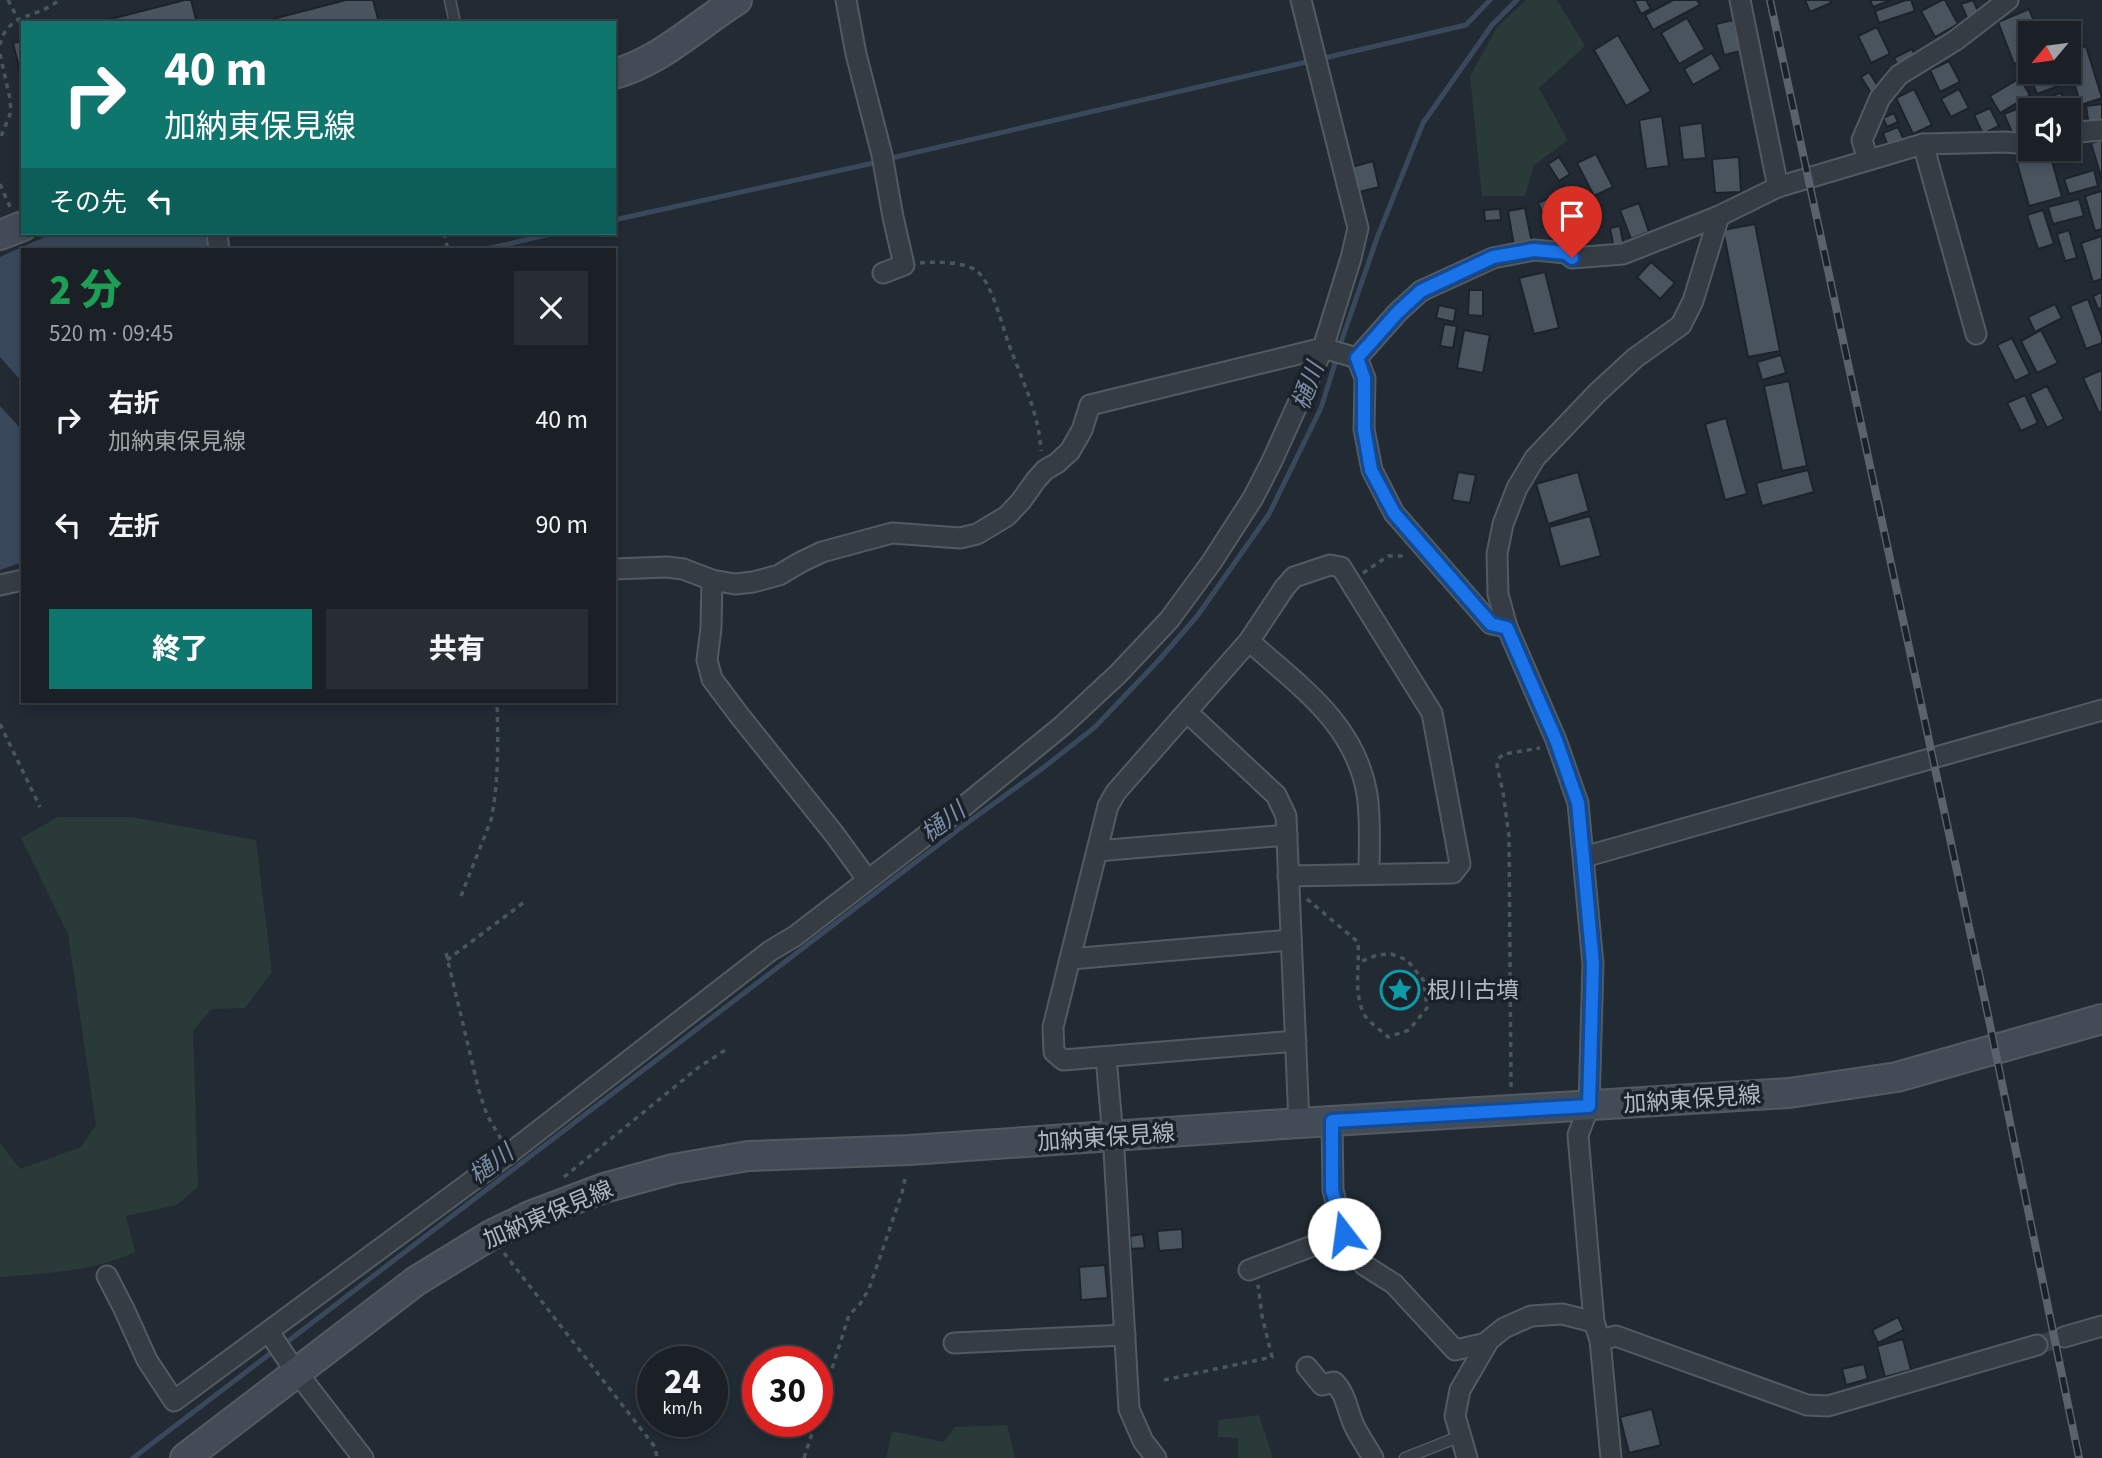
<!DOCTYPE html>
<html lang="ja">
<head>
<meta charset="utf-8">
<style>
  :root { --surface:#1a2026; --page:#272d32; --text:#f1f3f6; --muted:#9fa3a7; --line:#383e43; --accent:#0f766e }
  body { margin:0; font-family:"Source Sans 3","Noto Sans JP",sans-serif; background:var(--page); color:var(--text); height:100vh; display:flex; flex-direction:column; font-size:26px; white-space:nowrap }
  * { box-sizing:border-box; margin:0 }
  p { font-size:23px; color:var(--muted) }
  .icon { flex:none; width:38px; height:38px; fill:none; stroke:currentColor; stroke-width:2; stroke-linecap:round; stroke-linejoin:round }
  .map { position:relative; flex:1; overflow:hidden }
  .drawer { position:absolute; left:21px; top:248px; width:595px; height:455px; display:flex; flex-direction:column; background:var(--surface); border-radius:0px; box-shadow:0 4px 10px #0003,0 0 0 2px var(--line) }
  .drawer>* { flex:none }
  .banner { position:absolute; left:21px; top:21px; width:595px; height:214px; border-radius:0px; box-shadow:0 4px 10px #0003,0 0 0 2px var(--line); background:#0f766e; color:#fff; overflow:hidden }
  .needle { width:46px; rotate:241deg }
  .controls { position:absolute; left:2018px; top:21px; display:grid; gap:14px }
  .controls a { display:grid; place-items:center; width:63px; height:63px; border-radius:0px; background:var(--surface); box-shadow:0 4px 10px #0003,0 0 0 2px var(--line); font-size:35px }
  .speed { position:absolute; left:637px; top:1346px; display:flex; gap:14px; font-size:35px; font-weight:700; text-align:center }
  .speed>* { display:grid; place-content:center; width:91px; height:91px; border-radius:50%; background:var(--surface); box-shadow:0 4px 10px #0003,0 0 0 2px var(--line); line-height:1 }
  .speed small { font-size:18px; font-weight:400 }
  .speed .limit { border:10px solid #d22; background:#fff; color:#111 }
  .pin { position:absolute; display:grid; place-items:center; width:60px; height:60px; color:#fff; margin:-72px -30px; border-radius:50% 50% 50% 0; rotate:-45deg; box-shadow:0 0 7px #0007 }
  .pin .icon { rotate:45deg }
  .me { position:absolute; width:77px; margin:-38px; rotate:345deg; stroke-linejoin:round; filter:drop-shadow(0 0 5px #0008) }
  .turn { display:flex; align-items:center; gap:24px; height:147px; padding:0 28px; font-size:32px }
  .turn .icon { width:91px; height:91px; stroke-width:2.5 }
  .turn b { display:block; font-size:49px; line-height:60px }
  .then { display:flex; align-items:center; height:66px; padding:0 28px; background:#0003; gap:14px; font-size:26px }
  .round { display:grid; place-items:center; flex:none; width:74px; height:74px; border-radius:0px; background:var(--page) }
  .headline { display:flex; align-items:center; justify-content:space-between; height:119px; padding:0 28px }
  h1 { font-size:42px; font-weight:800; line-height:52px; color:#1e9e55 }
  .primary-button { display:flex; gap:14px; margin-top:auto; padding:14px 28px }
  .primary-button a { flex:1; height:80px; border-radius:0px; background:var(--accent); color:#fff; font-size:28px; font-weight:800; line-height:80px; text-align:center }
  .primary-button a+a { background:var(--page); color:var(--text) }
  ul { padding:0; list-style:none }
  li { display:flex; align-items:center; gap:21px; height:105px; padding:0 28px }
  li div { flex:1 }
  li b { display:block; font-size:26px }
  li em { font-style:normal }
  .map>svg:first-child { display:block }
  .green { fill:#293a39 }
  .water { fill:#39485b }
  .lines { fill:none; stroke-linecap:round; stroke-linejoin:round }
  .stream { stroke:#39485b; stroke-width:5 }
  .building { fill:#4a545f; stroke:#1c232b; stroke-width:2 }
  .street-tunnel { stroke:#373f48; stroke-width:19; stroke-dasharray:19 10; stroke-linecap:butt }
  .lane-casing { stroke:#525a62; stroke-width:13 }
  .street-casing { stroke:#525a62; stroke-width:23 }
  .secondary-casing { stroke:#525a62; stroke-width:32 }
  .path { stroke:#485759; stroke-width:3.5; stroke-dasharray:5 5; stroke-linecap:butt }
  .lane { stroke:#353c44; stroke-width:10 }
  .street { stroke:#353c44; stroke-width:19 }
  .secondary { stroke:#434b57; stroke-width:28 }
  .rail-casing { stroke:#59626d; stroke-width:8 }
  .rail { stroke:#1a2129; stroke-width:5; stroke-dasharray:16; stroke-linecap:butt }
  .route-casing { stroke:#114b97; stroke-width:18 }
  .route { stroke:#1a73e8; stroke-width:12 }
  .labels { text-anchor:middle; stroke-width:7; stroke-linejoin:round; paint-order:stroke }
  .poi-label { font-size:23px; fill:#afb7c1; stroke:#1a2129; text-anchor:start }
  .street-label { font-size:23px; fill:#afb7c1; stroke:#1a2129 }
  .water-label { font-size:24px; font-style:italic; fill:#7b8ea6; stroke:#1a2129 }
</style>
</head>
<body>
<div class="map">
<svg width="2102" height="1458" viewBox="0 0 2102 1458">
  <rect width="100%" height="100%" fill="#222a33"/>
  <g class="green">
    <path d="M 1526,0 L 1557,0 L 1585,46 L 1539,88 L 1568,140 L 1534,165 L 1525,196 L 1482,196 L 1470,76 L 1498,26 Z"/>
    <path d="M 58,817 L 132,817 L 256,840 L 272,972 L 245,1008 L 211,1009 L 193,1031 L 198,1187 L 177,1205 L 126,1216 L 135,1252 C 93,1272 46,1273 0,1277 L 0,1143 L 20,1169 L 81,1147 L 96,1125 L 68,934 L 21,838 Z"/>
    <path d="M 1259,1415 L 1273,1458 L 1238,1458 L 1238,1438 L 1218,1437 L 1218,1420 Z"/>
    <path d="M 1007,1425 L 1015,1458 L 886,1458 L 892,1431 L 944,1442 L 955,1427 Z"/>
  </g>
  <g class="water">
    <path d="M 53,233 L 206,233 L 208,250 L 23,250 L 23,383 L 0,357 L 0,257 Z"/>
    <path d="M 0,406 L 23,431 L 23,562 L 0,570 Z"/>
  </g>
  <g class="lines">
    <g class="stream">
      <path d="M 1320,59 L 1466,25 L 1490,0"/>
      <path d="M 887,159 L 1311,61"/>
      <path d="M 614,220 L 878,162"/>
      <path d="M 482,250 L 555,233"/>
      <path d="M 1339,348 L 1377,238 L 1423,123 L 1492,25 L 1517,0"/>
      <path d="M 283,1345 L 967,823 L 1043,768 L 1095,727 L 1159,660 L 1198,615 L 1269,514 L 1321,408 L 1337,357"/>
      <path d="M 133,1458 L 275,1350"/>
    </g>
  </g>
  <g class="building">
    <path d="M 185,0 L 191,0 L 197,23 L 95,23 Z"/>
    <path d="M 346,0 L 373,0 L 379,23 L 257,23 Z"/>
    <path d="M 1634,0 L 1646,0 L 1651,9 L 1641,14 Z"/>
    <path d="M 1673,0 L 1697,0 L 1700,5 L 1653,30 L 1645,15 Z"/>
    <path d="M 1805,0 L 1830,0 L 1831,3 L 1810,12 Z"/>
    <path d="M 1870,0 L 1891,0 L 1873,7 Z"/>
    <path d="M 1906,0 L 1911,0 L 1915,11 L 1879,23 L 1875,11 Z"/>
    <path d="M 1942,0 L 1945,0 L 1958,24 L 1935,37 L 1921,11 Z"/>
    <path d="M 1973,0 L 1979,13 L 1967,18 L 1961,4 Z"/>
    <path d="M 2029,9 L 2039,33 L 2030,33 L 2030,58 L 2014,64 L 1998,22 Z"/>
    <path d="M 1687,18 L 1705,49 L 1679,64 L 1661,33 Z"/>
    <path d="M 1733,20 L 1741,51 L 1724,55 L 1716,24 Z"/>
    <path d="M 1877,27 L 1890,54 L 1871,63 L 1858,36 Z"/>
    <path d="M 1618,35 L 1651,91 L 1626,106 L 1594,50 Z"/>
    <path d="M 23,41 L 23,83 L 13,43 Z"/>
    <path d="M 2086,46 L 2102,98 L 2081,105 L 2068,64 L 2068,52 Z"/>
    <path d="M 1912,49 L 1918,60 L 1900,69 L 1894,58 Z"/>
    <path d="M 1712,53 L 1721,69 L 1693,85 L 1684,69 Z"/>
    <path d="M 1949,61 L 1960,82 L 1940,92 L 1930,70 Z"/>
    <path d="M 2030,67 L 2030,72 L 2055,72 L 2061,85 L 2037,94 L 2027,68 Z"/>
    <path d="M 1869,72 L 1881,91 L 1873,96 L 1861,77 Z"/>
    <path d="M 2020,78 L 2030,95 L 2000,113 L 1990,96 Z"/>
    <path d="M 1914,89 L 1932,125 L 1913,134 L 1896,98 Z"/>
    <path d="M 1959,89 L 1969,108 L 1951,117 L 1941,99 Z"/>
    <path d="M 2061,93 L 2067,110 L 2040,110 L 2037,101 Z"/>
    <path d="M 2032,103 L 2035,110 L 2030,110 L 2030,128 L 2013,135 L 2004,114 Z"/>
    <path d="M 2102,104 L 2102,124 L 2089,126 L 2086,106 Z"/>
    <path d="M 1990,108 L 1999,126 L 1983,134 L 1974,115 Z"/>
    <path d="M 1894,113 L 1898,122 L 1887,127 L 1883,118 Z"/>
    <path d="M 1662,116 L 1669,166 L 1646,169 L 1639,120 Z"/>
    <path d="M 1702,123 L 1706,158 L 1683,160 L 1679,126 Z"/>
    <path d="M 1898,127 L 1904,140 L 1888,146 L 1883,133 Z"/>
    <path d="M 2102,140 L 2102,180 L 2091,143 Z"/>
    <path d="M 1596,154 L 1613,187 L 1594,196 L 1577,163 Z"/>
    <path d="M 2050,154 L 2062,197 L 2029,206 L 2017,163 Z"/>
    <path d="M 1559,157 L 1570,174 L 1559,181 L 1548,164 Z"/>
    <path d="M 1739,157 L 1741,192 L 1715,193 L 1712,159 Z"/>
    <path d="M 1373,161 L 1379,187 L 1359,192 L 1352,167 Z"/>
    <path d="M 2094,170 L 2098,186 L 2069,194 L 2064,179 Z"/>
    <path d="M 2102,191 L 2102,229 L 2095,231 L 2085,196 Z"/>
    <path d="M 1555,195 L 1572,233 L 1555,241 L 1538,203 Z"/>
    <path d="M 2079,199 L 2084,216 L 2053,224 L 2048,207 Z"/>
    <path d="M 1639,203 L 1649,232 L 1631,239 L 1620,210 Z"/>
    <path d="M 1525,208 L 1532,243 L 1514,246 L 1508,211 Z"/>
    <path d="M 1500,209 L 1501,220 L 1485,221 L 1484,210 Z"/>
    <path d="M 2043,210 L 2054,244 L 2038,249 L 2027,215 Z"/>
    <path d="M 1755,224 L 1780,351 L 1748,357 L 1723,230 Z"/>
    <path d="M 1620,226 L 1624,247 L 1614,249 L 1610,228 Z"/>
    <path d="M 2069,230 L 2077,258 L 2065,261 L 2057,234 Z"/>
    <path d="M 2102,236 L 2102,279 L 2093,282 L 2081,243 Z"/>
    <path d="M 1651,262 L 1675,283 L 1660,299 L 1637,277 Z"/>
    <path d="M 1545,272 L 1559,328 L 1534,334 L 1519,278 Z"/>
    <path d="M 1469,290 L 1483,290 L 1483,316 L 1468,315 Z"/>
    <path d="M 2102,292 L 2102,308 L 2098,309 L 2093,296 Z"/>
    <path d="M 2088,299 L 2102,337 L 2102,343 L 2086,349 L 2070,306 Z"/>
    <path d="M 2055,304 L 2062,318 L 2035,332 L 2028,317 Z"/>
    <path d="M 1439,305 L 1456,309 L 1454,322 L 1436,318 Z"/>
    <path d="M 1444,324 L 1457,326 L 1453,348 L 1440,346 Z"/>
    <path d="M 1464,330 L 1490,335 L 1483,373 L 1457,368 Z"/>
    <path d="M 2041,330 L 2058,363 L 2037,373 L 2021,341 Z"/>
    <path d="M 2012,338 L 2030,374 L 2015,381 L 1997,345 Z"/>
    <path d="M 1781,355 L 1786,373 L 1762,380 L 1757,362 Z"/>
    <path d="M 2102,370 L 2102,411 L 2099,413 L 2083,378 Z"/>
    <path d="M 1789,381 L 1807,466 L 1782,471 L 1764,386 Z"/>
    <path d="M 2047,386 L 2064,419 L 2047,428 L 2030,394 Z"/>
    <path d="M 2025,395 L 2038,423 L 2021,431 L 2007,403 Z"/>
    <path d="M 1726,418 L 1747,494 L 1725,500 L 1705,424 Z"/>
    <path d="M 1808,470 L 1814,492 L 1762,506 L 1756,483 Z"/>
    <path d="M 1458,472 L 1476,475 L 1470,503 L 1452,500 Z"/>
    <path d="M 1578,472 L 1589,511 L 1548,524 L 1536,484 Z"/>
    <path d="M 1590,516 L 1601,556 L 1560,567 L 1549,527 Z"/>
    <path d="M 1182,1229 L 1183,1249 L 1159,1251 L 1157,1231 Z"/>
    <path d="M 1143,1234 L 1145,1248 L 1131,1249 L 1130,1236 Z"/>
    <path d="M 1105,1265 L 1108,1298 L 1081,1300 L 1079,1267 Z"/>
    <path d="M 1898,1317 L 1904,1330 L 1878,1343 L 1872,1330 Z"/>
    <path d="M 1903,1339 L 1911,1370 L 1885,1377 L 1877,1346 Z"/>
    <path d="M 1864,1364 L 1868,1379 L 1846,1385 L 1842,1369 Z"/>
    <path d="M 1652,1409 L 1661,1445 L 1629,1453 L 1620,1417 Z"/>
  </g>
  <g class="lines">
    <path class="street-tunnel" d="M 2037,1345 L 2064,1337"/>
    <defs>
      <g id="lane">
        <path d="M 450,0 L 455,23"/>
        <path d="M 1405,1458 L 1461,1436"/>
      </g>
      <g id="street">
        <path d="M 846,0 L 856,54 L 882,155 L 893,217 L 904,265 L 883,273"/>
        <path d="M 1740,0 L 1778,187"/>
        <path d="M 2068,133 L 2102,130"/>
        <path d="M 1923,144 L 1976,334"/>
        <path d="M 1868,160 L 1862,140 L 1880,98 L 1899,75 L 1956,40 L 2008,0"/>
        <path d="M 217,233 L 219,250"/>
        <path d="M 1357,358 L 1398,312 L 1421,291 L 1493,258 L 1534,250 L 1566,253 L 1572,258 L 1623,254 L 1719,216 L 1778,187 L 1923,144 L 2005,142 L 2030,144"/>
        <path d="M 1357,358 L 1365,378 L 1364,429 L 1372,470 L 1394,513 L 1491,624 L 1507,627"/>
        <path d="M 614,569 L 667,567 L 683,569 L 712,580 L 735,584 L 753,582 L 779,575 L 801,562 L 822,552 L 892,533 L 960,538 L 977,534 L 1007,516 L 1021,501 L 1036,480 L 1045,470 L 1057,463 L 1070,451 L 1082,430 L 1090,405 L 1323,348 L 1357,358"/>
        <path d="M 712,580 L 711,628 L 707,660 L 712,679 L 739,715 L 835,835 L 867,879"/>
        <path d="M 0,585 L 23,580"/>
        <path d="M 1249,641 C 1299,686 1355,723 1367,794 C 1371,820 1369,848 1369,874"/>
        <path d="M 1187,712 L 1276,795 L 1286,816 L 1299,1123"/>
        <path d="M 1097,851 L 1287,835"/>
        <path d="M 1584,857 L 2102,710"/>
        <path d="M 1288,876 L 1453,873 L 1460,864 L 1432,713 L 1341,567 L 1330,565 L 1294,577 L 1285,587 L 1249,641 L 1116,792 L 1108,806 L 1053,1027 L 1054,1052 L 1063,1060 L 1296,1041"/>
        <path d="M 1070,959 L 1291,940"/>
        <path d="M 1106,1057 L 1114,1150 L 1129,1409 L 1143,1441 L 1156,1458"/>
        <path d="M 1332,1121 L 1333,1190 L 1344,1234 L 1364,1265 L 1394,1284 L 1455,1350 L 1487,1343"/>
        <path d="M 1249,1270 L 1344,1234"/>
        <path d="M 107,1276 L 124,1309 L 147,1360 L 174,1401 L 510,1153 L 770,951 L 795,936 L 963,807 L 1062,726 L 1117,675 L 1169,620 L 1211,563 L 1253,498 L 1272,461 L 1323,348 L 1351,258 L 1358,228 L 1301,0"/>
        <path d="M 269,1332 L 289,1362 L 363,1458"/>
        <path d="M 2064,1337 L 2102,1326"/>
        <path d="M 1600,1340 L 1616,1336 L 1807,1405 L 1828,1406 L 2037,1345"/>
        <path d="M 954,1343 L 1125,1335"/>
        <path d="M 1307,1367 L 1322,1385 L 1334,1382 C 1346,1394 1347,1409 1353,1423 C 1358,1435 1367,1447 1373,1458"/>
        <path d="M 1467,1458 L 1455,1416 L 1460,1390 L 1489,1340 L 1504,1328 L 1531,1316 L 1562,1314 L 1594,1322"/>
        <path d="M 1611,1458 L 1600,1340 L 1594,1322 L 1578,1135 L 1589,1106 L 1593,964 L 1578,803 L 1556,740 L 1507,627 L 1498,594 L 1497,554 L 1503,524 L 1517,488 L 1535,458 L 1598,392 L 1635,358 L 1681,325 L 1693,301 L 1719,216"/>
      </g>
      <g id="secondary">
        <path d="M 614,74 C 661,61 696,26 737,0"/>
        <path d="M 0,235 L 23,226"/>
        <path d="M 185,1458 L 416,1281 L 491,1235 L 532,1215 L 604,1188 L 673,1169 L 748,1156 L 910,1150 L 1299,1123 L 1789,1093 L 1897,1077 L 2102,1019"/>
      </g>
    </defs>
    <use href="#lane" class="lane-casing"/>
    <use href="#street" class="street-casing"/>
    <use href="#secondary" class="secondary-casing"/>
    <g class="path">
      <path d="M 8,0 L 18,19"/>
      <path d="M 0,45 C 7,12 37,19 59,0"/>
      <path d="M 0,54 L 10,99 L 11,112 L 0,139"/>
      <path d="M 0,184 L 10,207"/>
      <path d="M 444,233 L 448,250"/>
      <path d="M 920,263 C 934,261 968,262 978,272 C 992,284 1002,325 1008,342 C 1021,378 1039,412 1041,451"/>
      <path d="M 1363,573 L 1388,556 L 1406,556"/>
      <path d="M 0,724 L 40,807"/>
      <path d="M 461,896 L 491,820 C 499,782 498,741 497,702"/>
      <path d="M 1307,899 L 1358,942 C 1360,965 1353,992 1364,1014 C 1368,1022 1381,1030 1388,1037 L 1409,1030 L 1427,1008 L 1424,981 L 1407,960 L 1391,954 L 1377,955 L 1360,962"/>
      <path d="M 446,953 L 479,1091 L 487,1115 L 501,1139"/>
      <path d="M 447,960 L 527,900"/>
      <path d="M 1511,1087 L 1509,836 L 1503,792 L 1497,766 L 1498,759 L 1504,754 L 1540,748"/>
      <path d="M 564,1177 L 699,1067 L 727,1049"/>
      <path d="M 504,1253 L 655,1447 L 657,1458"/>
      <path d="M 1164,1380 L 1272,1357 L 1262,1316 L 1258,1285"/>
      <path d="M 817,1416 L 849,1315 L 860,1304 L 869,1289 L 902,1193 L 906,1174"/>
      <path d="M 804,1458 L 816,1421"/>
    </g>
    <use href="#lane" class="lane"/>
    <use href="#street" class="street"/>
    <use href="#secondary" class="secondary"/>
    <defs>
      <path id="rail" d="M 1770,0 L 1989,1020 L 2079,1458"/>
    </defs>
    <use href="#rail" class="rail-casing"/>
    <use href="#rail" class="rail"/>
  </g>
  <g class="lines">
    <defs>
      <path id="route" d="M 1344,1234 L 1332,1190 L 1332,1121 L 1589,1106 L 1593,964 L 1578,803 L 1556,740 L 1507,628 L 1491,624 L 1394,513 L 1371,470 L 1364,429 L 1364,378 L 1357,358 L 1398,312 L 1421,291 L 1493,257 L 1534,250 L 1566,253 L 1572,258"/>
    </defs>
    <use href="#route" class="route-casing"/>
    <use href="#route" class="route"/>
  </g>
  <defs>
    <symbol id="sight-ring" viewBox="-11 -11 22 22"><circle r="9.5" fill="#1a2129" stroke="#0f9aa8" stroke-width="1.5"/><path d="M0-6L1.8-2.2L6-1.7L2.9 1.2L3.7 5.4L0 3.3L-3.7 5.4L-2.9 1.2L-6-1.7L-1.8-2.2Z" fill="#0f9aa8"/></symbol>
  </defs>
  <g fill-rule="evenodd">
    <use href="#sight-ring" x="1378" y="968" width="44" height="44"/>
  </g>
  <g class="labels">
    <g class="poi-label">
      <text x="1427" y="998">根川古墳</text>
    </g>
    <g class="street-label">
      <text transform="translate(1692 1099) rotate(-4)" y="8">加納東保見線</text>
      <text transform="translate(1106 1137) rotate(-4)" y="8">加納東保見線</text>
      <text transform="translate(548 1214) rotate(-23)" y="8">加納東保見線</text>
    </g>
    <g class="water-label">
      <text transform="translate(1308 386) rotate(-70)" y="8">樋川</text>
      <text transform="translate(943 822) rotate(-37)" y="8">樋川</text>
      <text transform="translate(491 1164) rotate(-37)" y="8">樋川</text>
    </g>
  </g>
</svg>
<div class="controls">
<a><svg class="needle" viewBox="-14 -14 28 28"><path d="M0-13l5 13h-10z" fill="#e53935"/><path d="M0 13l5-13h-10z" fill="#9fa3a7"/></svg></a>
<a><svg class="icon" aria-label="sound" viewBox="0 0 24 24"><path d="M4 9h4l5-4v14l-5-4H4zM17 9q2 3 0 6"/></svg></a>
</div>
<div class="speed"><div>24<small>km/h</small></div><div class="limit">30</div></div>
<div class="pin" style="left:1572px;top:258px;background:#d93025"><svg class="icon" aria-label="arrive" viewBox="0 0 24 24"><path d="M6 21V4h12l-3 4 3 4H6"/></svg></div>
<svg class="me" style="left:1344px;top:1234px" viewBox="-20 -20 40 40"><circle r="19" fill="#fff"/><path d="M0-13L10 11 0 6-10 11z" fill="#1a73e8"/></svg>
<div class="banner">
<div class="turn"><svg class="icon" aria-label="right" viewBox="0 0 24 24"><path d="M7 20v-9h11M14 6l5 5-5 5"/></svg><div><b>40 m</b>加納東保見線</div></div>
<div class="then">その先<svg class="icon" aria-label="left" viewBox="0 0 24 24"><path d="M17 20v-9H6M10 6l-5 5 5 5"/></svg></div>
</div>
<section class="drawer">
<div class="headline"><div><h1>2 分</h1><p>520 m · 09:45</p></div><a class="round"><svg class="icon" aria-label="close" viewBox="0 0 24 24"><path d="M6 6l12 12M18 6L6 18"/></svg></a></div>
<ul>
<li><svg class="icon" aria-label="right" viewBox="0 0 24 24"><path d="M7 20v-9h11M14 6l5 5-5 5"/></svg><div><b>右折</b><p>加納東保見線</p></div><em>40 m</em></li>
<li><svg class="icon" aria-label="left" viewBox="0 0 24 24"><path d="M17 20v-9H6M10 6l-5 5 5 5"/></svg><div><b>左折</b></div><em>90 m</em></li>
</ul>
<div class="primary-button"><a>終了</a><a>共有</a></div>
</section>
</div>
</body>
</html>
